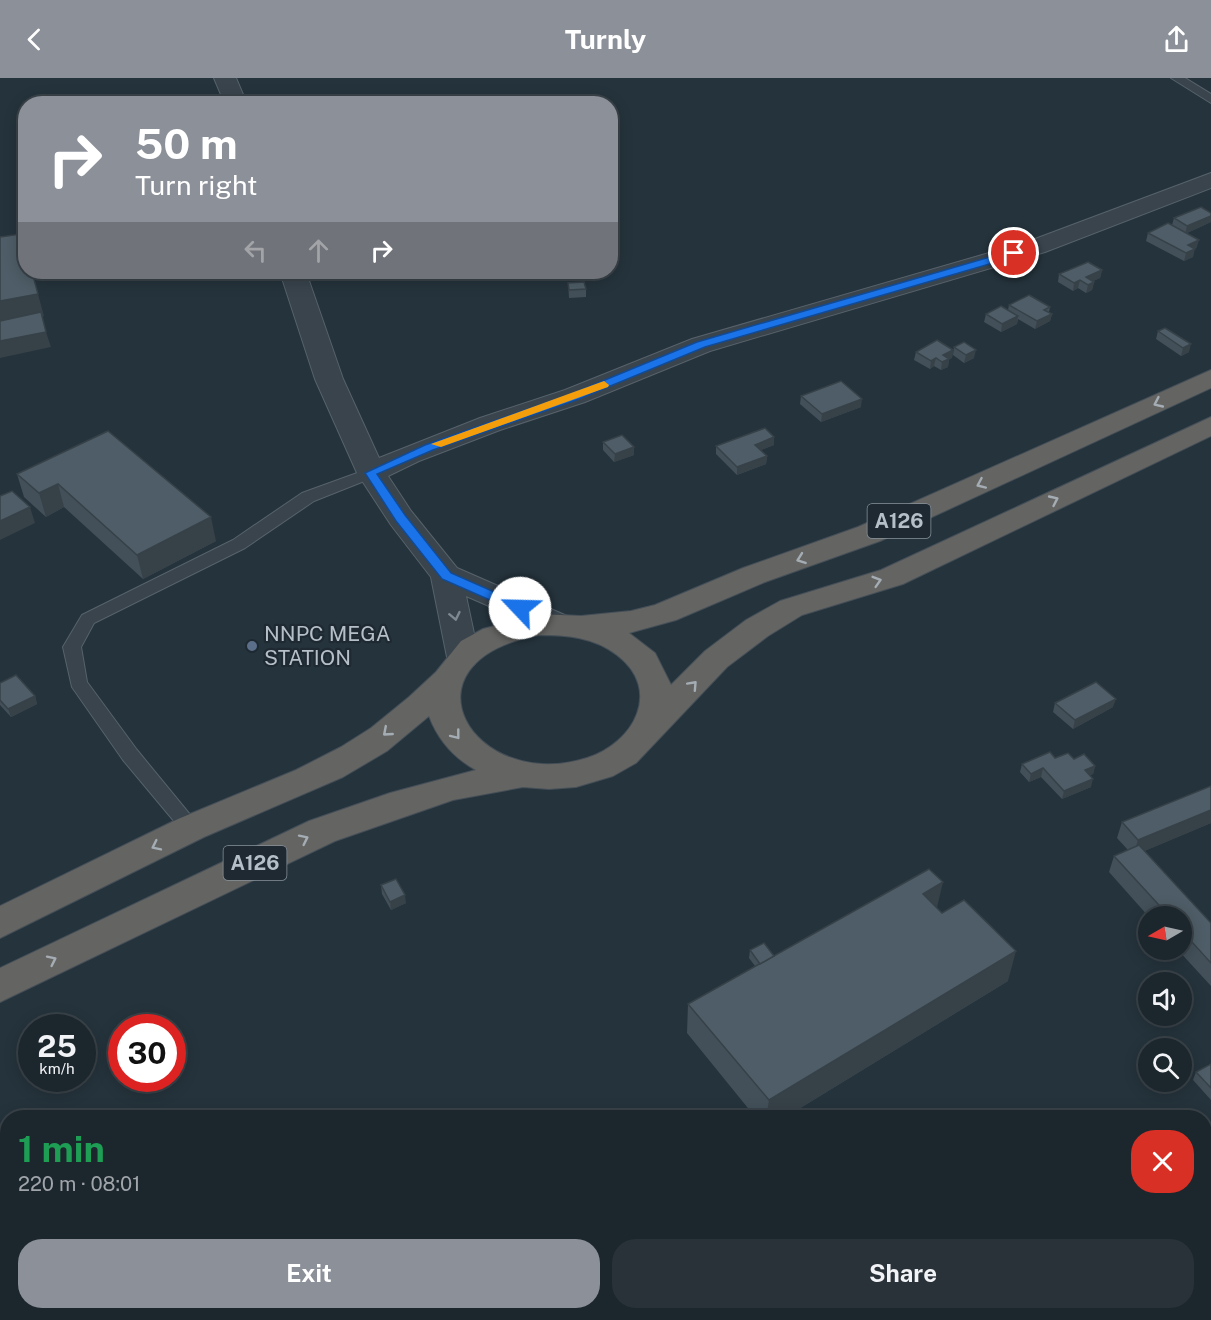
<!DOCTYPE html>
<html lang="en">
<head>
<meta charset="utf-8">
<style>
  :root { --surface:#1c262d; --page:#293239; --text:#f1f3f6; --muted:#a0a5aa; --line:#3a4349; --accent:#8c9099 }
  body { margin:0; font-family:"Public Sans",sans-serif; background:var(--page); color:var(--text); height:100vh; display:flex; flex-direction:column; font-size:22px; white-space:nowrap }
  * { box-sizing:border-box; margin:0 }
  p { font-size:20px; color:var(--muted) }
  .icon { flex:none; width:33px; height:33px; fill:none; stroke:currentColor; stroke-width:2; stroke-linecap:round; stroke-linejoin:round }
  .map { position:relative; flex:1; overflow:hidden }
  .side { position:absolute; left:0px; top:1032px; width:1212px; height:210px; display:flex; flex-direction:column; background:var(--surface); border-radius:24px 24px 0 0; box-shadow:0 3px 15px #0003,0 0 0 2px var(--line) }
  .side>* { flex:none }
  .guide { position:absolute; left:18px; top:18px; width:600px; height:183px; border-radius:24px; box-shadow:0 3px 15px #0003,0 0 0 2px var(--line); background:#8c9099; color:#fff; overflow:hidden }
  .needle { width:39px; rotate:261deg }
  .buttons { position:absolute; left:1138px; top:828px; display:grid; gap:12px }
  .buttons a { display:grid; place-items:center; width:54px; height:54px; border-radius:50%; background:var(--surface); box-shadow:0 3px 15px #0003,0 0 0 2px var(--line); font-size:30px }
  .speed { position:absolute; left:18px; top:936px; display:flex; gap:12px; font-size:30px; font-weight:700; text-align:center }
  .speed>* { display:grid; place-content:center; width:78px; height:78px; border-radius:50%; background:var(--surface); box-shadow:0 3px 15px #0003,0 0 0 2px var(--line); line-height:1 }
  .speed small { font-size:15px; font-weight:400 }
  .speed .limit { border:9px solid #d22; background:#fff; color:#111 }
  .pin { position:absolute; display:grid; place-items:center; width:51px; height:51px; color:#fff; margin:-26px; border:3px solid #fff; border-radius:50%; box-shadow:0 2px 6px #0007 }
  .me { position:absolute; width:66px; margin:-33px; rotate:294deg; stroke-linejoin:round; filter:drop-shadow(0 0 4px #0008) }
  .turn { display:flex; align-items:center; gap:21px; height:126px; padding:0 18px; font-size:27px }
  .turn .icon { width:78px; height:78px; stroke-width:2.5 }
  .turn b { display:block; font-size:42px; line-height:51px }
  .lanes { display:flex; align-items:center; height:57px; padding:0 18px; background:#0003; justify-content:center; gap:30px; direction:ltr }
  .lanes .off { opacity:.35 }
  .round { display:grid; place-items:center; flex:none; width:63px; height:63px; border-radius:24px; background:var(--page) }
  .summary { display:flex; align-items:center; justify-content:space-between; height:102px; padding:0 18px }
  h1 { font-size:36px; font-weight:700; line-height:45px; color:#1e9e55 }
  .button { display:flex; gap:12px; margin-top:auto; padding:12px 18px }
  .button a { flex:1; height:69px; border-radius:24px; background:var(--accent); color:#fff; font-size:24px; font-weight:700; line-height:69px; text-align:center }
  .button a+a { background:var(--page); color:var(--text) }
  header { display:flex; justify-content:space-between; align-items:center; height:78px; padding:0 18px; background:var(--accent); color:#fff; font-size:27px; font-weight:700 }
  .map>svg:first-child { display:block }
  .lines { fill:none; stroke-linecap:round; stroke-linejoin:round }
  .service-casing { stroke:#57626b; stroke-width:2 }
  .minor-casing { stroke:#57626b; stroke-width:2 }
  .trunk-casing { stroke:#444f58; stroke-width:2 }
  .service { fill:#39444d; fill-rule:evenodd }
  .minor { fill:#39444d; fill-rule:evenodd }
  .trunk { fill:#646462; fill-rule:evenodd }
  .wall { fill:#435059 }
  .shaded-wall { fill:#374148 }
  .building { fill:#4e5d67; stroke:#374148; stroke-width:1.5 }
  .oneway { stroke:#a5adb4 }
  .oneway2 { stroke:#7d8891 }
  .route { fill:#1a73e8; stroke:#114b97; stroke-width:1.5 }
  .slow { fill:#f59e0b }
  .service-dot { fill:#5c6f8a; stroke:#1e2932; stroke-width:2 }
  .labels { text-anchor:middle; stroke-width:4.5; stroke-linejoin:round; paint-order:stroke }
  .shield { fill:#1e2932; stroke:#88929b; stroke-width:1.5 }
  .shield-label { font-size:20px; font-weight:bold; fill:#b5bfc8 }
  .poi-label { font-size:21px; fill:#b5bfc8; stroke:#1e2932; text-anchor:start }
</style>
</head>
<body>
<header><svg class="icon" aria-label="back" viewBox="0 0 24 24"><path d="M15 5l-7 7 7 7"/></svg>Turnly<svg class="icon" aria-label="share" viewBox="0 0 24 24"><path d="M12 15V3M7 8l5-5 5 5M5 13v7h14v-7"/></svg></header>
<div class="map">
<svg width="1211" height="1242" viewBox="0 0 1211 1242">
  <rect width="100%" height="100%" fill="#25333c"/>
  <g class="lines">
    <defs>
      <g id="service">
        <path d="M 1171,0 L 1185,0 L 1211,16 L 1211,25 Z"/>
        <path d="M 371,390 L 379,395 L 377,398 L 314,423 L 245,470 L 94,545 L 81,569 L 87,604 L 137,672 L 201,750 L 198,755 L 191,757 L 184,755 L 123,682 L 72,609 L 63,569 L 82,537 L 233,462 L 302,415 Z"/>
      </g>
      <g id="minor">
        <path d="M 214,0 L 236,0 L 247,26 L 225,26 Z"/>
        <path d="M 1211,95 L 1211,110 L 1045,174 L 710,273 L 585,324 L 500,352 L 419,383 L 388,398 L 411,433 L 457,490 L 567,538 L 572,546 L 567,554 L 556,557 L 466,518 L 479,579 L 474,587 L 463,590 L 452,587 L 447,579 L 431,499 L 391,447 L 357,395 L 315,301 L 280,194 L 306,194 L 343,301 L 379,380 L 480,340 L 565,312 L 692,261 L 1027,164 Z"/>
      </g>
      <path id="trunk" d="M 1211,292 L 1211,310 L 880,463 L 765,504 L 676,542 L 629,555 L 655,575 L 671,607 L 705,573 L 746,542 L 780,523 L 881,492 L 1211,339 L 1211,358 L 903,506 L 802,537 L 768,558 L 727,589 L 636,685 L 613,698 L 576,709 L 549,711 L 523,709 L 453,722 L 335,763 L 0,924 L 0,890 L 309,743 L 390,715 L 476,692 C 454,680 438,662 429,638 L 387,673 L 343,699 L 204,759 L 0,860 L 0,828 L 178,741 L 296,692 L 341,669 L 371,650 L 409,619 L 436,594 L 461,563 L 483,551 L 539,536 L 581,538 L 631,533 L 655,527 L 743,490 L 858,449 ZM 539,557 C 566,557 594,559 617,577 C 663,612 634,665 587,680 C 473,716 394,584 539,557 Z"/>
    </defs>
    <use href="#service" class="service-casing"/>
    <use href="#minor" class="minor-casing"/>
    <use href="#trunk" class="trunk-casing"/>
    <use href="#service" class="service"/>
    <use href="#minor" class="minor"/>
    <use href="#trunk" class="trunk"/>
  </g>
  <g class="wall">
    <path d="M 1211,135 L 1211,144 L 1187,155 L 1197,169 L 1194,171 L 1193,179 L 1184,183 L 1146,163 L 1148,155 L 1172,147 L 1174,140 Z"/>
    <path d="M 1102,192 L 1100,200 L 1093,203 L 1094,204 L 1092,212 L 1086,215 L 1078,210 L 1073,213 L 1058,204 L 1059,196 Z"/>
    <path d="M 568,205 L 586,211 L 586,219 L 569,220 Z"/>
    <path d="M 1009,227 L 1050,229 L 1049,234 L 1052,236 L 1050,243 L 1035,251 L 1018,241 L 1017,246 L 1001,254 L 984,244 L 986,236 L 1008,232 Z"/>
    <path d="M 1165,250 L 1189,274 L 1181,278 L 1156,261 L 1158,253 Z"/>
    <path d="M 954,269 L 974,280 L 964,285 L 953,277 Z"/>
    <path d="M 953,272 L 952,280 L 949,281 L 948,289 L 941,292 L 934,288 L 930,291 L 914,282 L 916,274 Z"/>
    <path d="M 801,318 L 861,329 L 821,344 L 800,326 Z"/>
    <path d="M 108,353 L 216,463 L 143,501 L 64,429 L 46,439 L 24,419 L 17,396 Z"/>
    <path d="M 603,364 L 634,377 L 614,384 L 603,372 Z"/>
    <path d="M 774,367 L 761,372 L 767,378 L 766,386 L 737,397 L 716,376 L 716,368 Z"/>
    <path d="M 0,605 L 35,618 L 37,626 L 11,639 L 0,627 Z"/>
    <path d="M 1055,625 L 1113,629 L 1073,651 L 1053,634 Z"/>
    <path d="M 1055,680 L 1074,681 L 1095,688 L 1093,696 L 1090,697 L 1091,709 L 1062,721 L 1041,699 L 1029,704 L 1020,694 L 1022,686 Z"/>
    <path d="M 1211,708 L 1211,745 L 1144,773 L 1211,845 L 1211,908 L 1178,872 L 1182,872 L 1182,838 L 1149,839 L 1109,794 L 1114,778 L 1128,772 L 1117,760 L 1122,744 Z"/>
    <path d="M 381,807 L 406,825 L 391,832 L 382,816 Z"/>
    <path d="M 937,830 L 1008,903 L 784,1040 L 756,1040 L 687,955 L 688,926 L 755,888 L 749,880 L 750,872 L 774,878 Z"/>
    <path d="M 1211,986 L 1211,1022 L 1193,1002 L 1196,994 Z"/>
    <path d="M 272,1234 L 334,1234 L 275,1239 Z"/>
    <path d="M 942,1234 L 1128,1234 L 1133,1242 L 940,1242 Z"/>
  </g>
  <g class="shaded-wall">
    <path d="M 1211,138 L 1211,144 L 1185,156 L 1187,148 Z"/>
    <path d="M 1199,162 L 1197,169 L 1186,175 L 1188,167 Z"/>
    <path d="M 1195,171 L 1193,179 L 1184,183 L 1186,175 Z"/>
    <path d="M 1102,192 L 1100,200 L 1087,206 L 1086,199 Z"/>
    <path d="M 1080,202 L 1078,210 L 1073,213 L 1074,205 Z"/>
    <path d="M 1094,204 L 1092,212 L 1086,215 L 1088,207 Z"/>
    <path d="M 38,216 L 44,238 L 0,247 L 0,223 Z"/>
    <path d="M 1052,236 L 1050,243 L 1035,251 L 1037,243 Z"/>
    <path d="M 1018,238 L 1017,246 L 1001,254 L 1002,246 Z"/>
    <path d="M 46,254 L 51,269 L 0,280 L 0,263 Z"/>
    <path d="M 1191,266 L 1189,274 L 1181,278 L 1183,270 Z"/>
    <path d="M 953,272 L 952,280 L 949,281 L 948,289 L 941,292 L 943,277 Z"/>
    <path d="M 976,272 L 974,280 L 964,285 L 966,277 Z"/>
    <path d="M 936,280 L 934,288 L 930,291 L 931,283 Z"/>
    <path d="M 862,321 L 861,329 L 821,344 L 822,336 Z"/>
    <path d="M 774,359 L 774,367 L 754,375 L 755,367 Z"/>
    <path d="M 634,369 L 634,377 L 614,384 L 615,376 Z"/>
    <path d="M 767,378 L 766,386 L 737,397 L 737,389 Z"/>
    <path d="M 58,406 L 64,429 L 46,439 L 39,415 Z"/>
    <path d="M 30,429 L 35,445 L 0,462 L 0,443 Z"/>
    <path d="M 211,439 L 216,463 L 143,501 L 137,477 Z"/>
    <path d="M 35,618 L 37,626 L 11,639 L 8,631 Z"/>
    <path d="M 1116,621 L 1113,629 L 1073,651 L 1075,642 Z"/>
    <path d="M 1095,688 L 1093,696 L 1083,701 L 1085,692 Z"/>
    <path d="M 1043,690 L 1041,699 L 1029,704 L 1031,696 Z"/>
    <path d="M 1093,701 L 1091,709 L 1062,721 L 1064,713 Z"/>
    <path d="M 1211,732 L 1211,745 L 1133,778 L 1138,762 Z"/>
    <path d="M 943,804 L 936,834 L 923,816 Z"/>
    <path d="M 405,817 L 406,825 L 391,832 L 390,824 Z"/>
    <path d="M 1016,873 L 1008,903 L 784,1040 L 766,1040 L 769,1022 Z"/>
  </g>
  <g class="building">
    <path d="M 1201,129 L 1211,135 L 1211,138 L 1187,148 L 1174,140 Z"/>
    <path d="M 1168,145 L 1199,162 L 1188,167 L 1195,171 L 1186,175 L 1148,155 Z"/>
    <path d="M 21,156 L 26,172 L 26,194 L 32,194 L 38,216 L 0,223 L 0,159 Z"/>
    <path d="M 1088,184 L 1102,192 L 1086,199 L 1094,204 L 1088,207 L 1080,202 L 1074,205 L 1059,196 Z"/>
    <path d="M 584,204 L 586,211 L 569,212 L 568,205 Z"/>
    <path d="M 1029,217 L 1050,229 L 1044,232 L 1052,236 L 1037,243 L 1009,227 Z"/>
    <path d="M 1001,228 L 1018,238 L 1002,246 L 986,236 Z"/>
    <path d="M 41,234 L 46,254 L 0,263 L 0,243 Z"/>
    <path d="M 1165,250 L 1191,266 L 1183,270 L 1158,253 Z"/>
    <path d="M 937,262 L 953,272 L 943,277 L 949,281 L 942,284 L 936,280 L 931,283 L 916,274 Z"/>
    <path d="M 964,264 L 976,272 L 966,277 L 954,269 Z"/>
    <path d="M 841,303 L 862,321 L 822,336 L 801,318 Z"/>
    <path d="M 765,350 L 774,359 L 755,367 L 767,378 L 737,389 L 716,368 Z"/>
    <path d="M 108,353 L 211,439 L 137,477 L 58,406 L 39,415 L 17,396 Z"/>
    <path d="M 622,357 L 634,369 L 615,376 L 603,364 Z"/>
    <path d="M 12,413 L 30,429 L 0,443 L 0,418 Z"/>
    <path d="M 16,597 L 35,618 L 8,631 L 0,622 L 0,605 Z"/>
    <path d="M 1096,604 L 1116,621 L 1075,642 L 1055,625 Z"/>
    <path d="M 1050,674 L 1055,680 L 1068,675 L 1074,681 L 1084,676 L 1095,688 L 1085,692 L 1093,701 L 1064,713 L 1043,690 L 1031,696 L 1022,686 Z"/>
    <path d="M 1211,708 L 1211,732 L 1138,762 L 1122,744 Z"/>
    <path d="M 1139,767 L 1211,845 L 1211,885 L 1182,853 L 1182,838 L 1169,838 L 1114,778 Z"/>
    <path d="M 929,791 L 943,804 L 923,816 L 942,835 L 964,822 L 1016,873 L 769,1022 L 688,926 Z"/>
    <path d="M 396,801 L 405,817 L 390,824 L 381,807 Z"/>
    <path d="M 764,865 L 774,878 L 760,886 L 750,872 Z"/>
    <path d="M 1211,986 L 1211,1010 L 1196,994 Z"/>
    <path d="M 277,1234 L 344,1234 L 350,1242 L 270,1242 L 278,1237 Z"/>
    <path d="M 943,1234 L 1128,1234 L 1133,1242 L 947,1242 Z"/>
  </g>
  <defs><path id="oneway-chevron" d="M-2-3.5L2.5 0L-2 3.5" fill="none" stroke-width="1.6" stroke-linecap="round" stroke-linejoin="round" transform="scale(1.5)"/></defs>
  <g class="oneway">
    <use href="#oneway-chevron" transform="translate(1158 325) rotate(155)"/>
    <use href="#oneway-chevron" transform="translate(981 406) rotate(156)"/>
    <use href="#oneway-chevron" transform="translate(1054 422) rotate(-25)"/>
    <use href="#oneway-chevron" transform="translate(801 481) rotate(160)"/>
    <use href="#oneway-chevron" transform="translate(877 503) rotate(-17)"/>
    <use href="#oneway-chevron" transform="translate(693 607) rotate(-47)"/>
    <use href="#oneway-chevron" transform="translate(387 654) rotate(139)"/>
    <use href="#oneway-chevron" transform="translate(456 657) rotate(52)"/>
    <use href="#oneway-chevron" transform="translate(304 761) rotate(-26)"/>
    <use href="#oneway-chevron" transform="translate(156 768) rotate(154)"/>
    <use href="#oneway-chevron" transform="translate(52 882) rotate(-26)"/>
  </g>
  <use class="oneway2" href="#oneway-chevron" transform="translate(455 538) rotate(78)"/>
  <path class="route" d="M 1014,172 L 1017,173 L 1017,178 L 705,269 L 579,321 L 433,372 L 377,396 L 405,437 L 451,495 L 524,527 L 524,533 L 515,533 L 442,501 L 396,443 L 365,395 L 425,367 L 571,316 L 697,264 Z"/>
  <path class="slow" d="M 604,303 L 609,307 L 608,309 L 441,369 L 431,366 Z"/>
  <circle class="service-dot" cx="252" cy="568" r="6"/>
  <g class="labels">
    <g class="shield">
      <rect x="867.5" y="426" width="63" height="34" rx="4.5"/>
      <rect x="223.5" y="768" width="63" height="34" rx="4.5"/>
    </g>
    <g class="shield-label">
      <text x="899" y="450">A126</text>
      <text x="255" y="792">A126</text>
    </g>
    <g class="poi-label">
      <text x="264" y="563">NNPC MEGA<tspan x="264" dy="24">STATION</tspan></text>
    </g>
  </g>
</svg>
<div class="buttons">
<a><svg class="needle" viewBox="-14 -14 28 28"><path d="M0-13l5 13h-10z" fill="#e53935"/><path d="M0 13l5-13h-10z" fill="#a0a5aa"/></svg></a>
<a><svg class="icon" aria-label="sound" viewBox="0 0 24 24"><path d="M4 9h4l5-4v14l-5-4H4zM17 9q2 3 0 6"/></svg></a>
<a><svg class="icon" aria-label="search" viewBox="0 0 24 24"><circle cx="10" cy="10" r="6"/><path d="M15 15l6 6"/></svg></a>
</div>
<div class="speed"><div>25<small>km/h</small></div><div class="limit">30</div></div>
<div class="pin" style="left:1014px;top:175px;background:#d93025"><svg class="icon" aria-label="arrive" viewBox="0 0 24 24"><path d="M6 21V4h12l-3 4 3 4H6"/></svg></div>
<svg class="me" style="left:520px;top:530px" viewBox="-20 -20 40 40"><circle r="19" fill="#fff"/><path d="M0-13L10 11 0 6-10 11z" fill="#1a73e8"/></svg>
<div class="guide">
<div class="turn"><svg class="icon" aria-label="right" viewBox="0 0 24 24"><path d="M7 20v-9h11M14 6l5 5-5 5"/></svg><div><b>50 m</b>Turn right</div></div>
<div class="lanes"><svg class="icon off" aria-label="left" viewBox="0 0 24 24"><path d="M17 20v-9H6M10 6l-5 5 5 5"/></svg><svg class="icon off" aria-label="ahead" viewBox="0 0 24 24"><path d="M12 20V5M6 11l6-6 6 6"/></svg><svg class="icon" aria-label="right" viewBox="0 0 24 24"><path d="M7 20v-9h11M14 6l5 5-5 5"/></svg></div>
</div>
<section class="side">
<div class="summary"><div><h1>1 min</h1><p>220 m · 08:01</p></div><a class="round" style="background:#d93025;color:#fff"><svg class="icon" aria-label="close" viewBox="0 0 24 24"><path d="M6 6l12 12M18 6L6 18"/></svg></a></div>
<div class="button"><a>Exit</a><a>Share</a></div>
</section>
</div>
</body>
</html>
